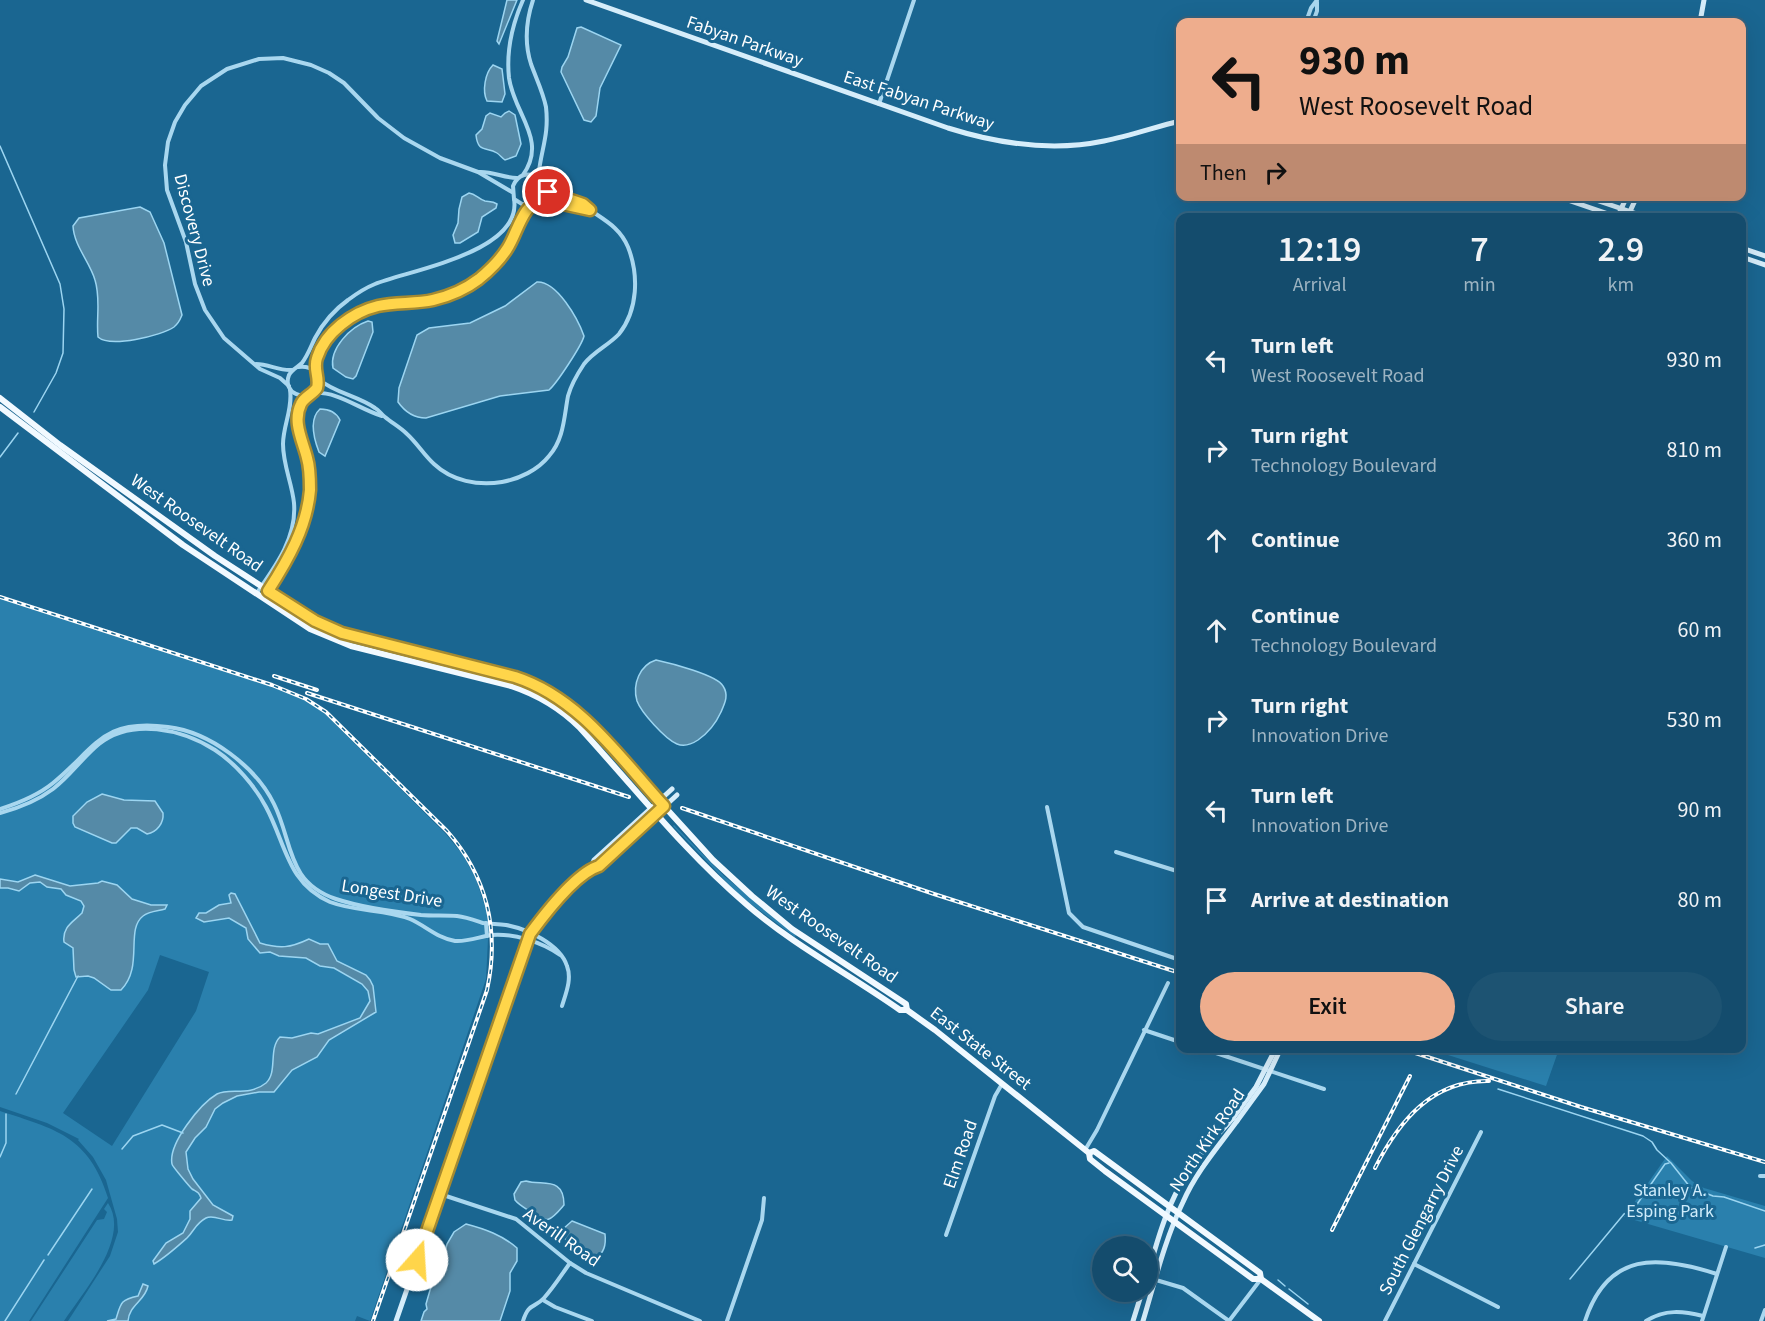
<!DOCTYPE html>
<html lang="en">
<head>
<meta charset="utf-8">
<style>
  :root { --surface:#144c6d; --page:#1d5372; --text:#f1f3f6; --muted:#9db4c2; --line:#336380; --accent:#eead8d }
  body { margin:0; font-family:"Source Sans 3",sans-serif; background:var(--page); color:var(--text); height:100vh; display:flex; flex-direction:column; font-size:22px; white-space:nowrap }
  * { box-sizing:border-box; margin:0 }
  p { font-size:20px; color:var(--muted) }
  .icon { flex:none; width:33px; height:33px; fill:none; stroke:currentColor; stroke-width:2; stroke-linecap:round; stroke-linejoin:round }
  .map { position:relative; flex:1; overflow:hidden }
  .panel { position:absolute; left:1176px; top:213px; width:570px; height:840px; display:flex; flex-direction:column; background:var(--surface); border-radius:12px; box-shadow:0 6px 24px #0002,0 0 0 2px var(--line) }
  .panel>* { flex:none }
  .guide { position:absolute; left:1176px; top:18px; width:570px; height:183px; border-radius:12px; box-shadow:0 6px 24px #0002,0 0 0 2px var(--line); background:#eead8d; color:#111; overflow:hidden }
  .fabs { position:absolute; left:1092px; top:1236px; display:grid; gap:12px }
  .fabs a { display:grid; place-items:center; width:66px; height:66px; border-radius:50%; background:var(--surface); box-shadow:0 6px 24px #0002,0 0 0 2px var(--line); font-size:30px }
  .pin { position:absolute; display:grid; place-items:center; width:51px; height:51px; color:#fff; margin:-26px; border:3px solid #fff; border-radius:50%; box-shadow:0 2px 6px #0007 }
  .me { position:absolute; width:66px; margin:-33px; rotate:19deg; stroke-linejoin:round; filter:drop-shadow(0 0 4px #0008) }
  .turn { display:flex; align-items:center; gap:21px; height:126px; padding:0 24px; font-size:27px }
  .turn .icon { width:78px; height:78px; stroke-width:2.5 }
  .turn b { display:block; font-size:42px; line-height:51px }
  .then { display:flex; align-items:center; height:57px; padding:0 24px; background:#0003; gap:12px; font-size:22px }
  .eta { display:flex; justify-content:space-evenly; align-items:center; height:102px; text-align:center }
  .eta b { font-size:36px; font-weight:600; line-height:42px }
  .cta { display:flex; gap:12px; margin-top:auto; padding:12px 24px }
  .cta a { flex:1; height:69px; border-radius:36px; background:var(--accent); color:#111; font-size:24px; font-weight:600; line-height:69px; text-align:center }
  .cta a+a { background:var(--page); color:var(--text) }
  ul { padding:0; list-style:none }
  li { display:flex; align-items:center; gap:18px; height:90px; padding:0 24px }
  li div { flex:1 }
  li b { display:block; font-size:22px }
  li em { font-style:normal }
  .map>svg:first-child { display:block }
  .green { fill:#2a80ad; fill-rule:evenodd }
  .water { fill:#558aa7; stroke:#9cd5f1; stroke-width:1.5 }
  .lines { fill:none; stroke-linecap:round; stroke-linejoin:round }
  .stream { stroke:#9cd5f1; stroke-width:1.5 }
  .street { stroke:#a9d7ef; stroke-width:4 }
  .secondary { stroke:#d6edfa; stroke-width:5 }
  .primary { stroke:#f1f9ff; stroke-width:6 }
  .rail-casing { stroke:#fff; stroke-width:4 }
  .rail { stroke:#1a6691; stroke-width:1.5; stroke-dasharray:4.5; stroke-linecap:butt }
  .secondary-bridge { stroke:#d6edfa; stroke-width:5 }
  .route-casing { stroke:#a68a30; stroke-width:15 }
  .route { stroke:#ffd54a; stroke-width:10 }
  .labels { text-anchor:middle; stroke-width:6; stroke-linejoin:round; paint-order:stroke }
  .street-label { font-size:18px; fill:#fff; stroke:#1a6691 }
  .park-label { font-size:18px; fill:#cfecfb; stroke:#1a6691 }
</style>
</head>
<body>
<div class="map">
<svg width="1765" height="1321" viewBox="0 0 1765 1321">
  <rect width="100%" height="100%" fill="#1a6691"/>
  <g class="green">
    <path d="M 269,595 L 313,623 L 334,633 L 413,654 L 412,657 L 348,643 L 311,627 L 272,600 Z"/>
    <path d="M 0,598 L 273,686 L 302,698 L 323,712 L 445,833 L 463,855 L 476,879 L 489,919 L 486,979 L 370,1321 L 357,1316 L 355,1321 L 68,1321 L 110,1256 L 118,1232 L 117,1219 L 106,1180 L 93,1157 L 78,1140 L 79,1139 L 47,1123 L 0,1107 ZM 160,955 L 209,972 L 196,1011 L 112,1146 L 63,1113 L 148,990 Z"/>
    <path d="M 431,659 C 467,668 508,673 542,691 C 583,713 612,753 643,786 L 641,788 L 582,726 L 567,713 L 544,697 L 513,684 L 430,663 Z"/>
    <path d="M 674,825 L 724,876 L 796,935 L 795,937 L 739,895 L 673,826 Z"/>
    <path d="M 1429,1049 L 1559,1049 L 1546,1086 Z"/>
    <path d="M 0,1111 C 55,1129 89,1136 108,1198 L 29,1321 L 0,1321 Z"/>
    <path d="M 1667,1156 L 1692,1181 L 1704,1188 L 1765,1206 L 1765,1258 L 1624,1217 Z"/>
    <path d="M 108,1203 C 131,1238 83,1292 64,1321 L 31,1321 L 97,1220 L 104,1219 L 107,1212 L 104,1209 Z"/>
  </g>
  <g class="water">
    <path d="M 507,0 L 517,0 L 499,44 L 497,41 Z"/>
    <path d="M 581,27 L 621,45 L 600,88 L 596,116 L 591,122 L 584,120 L 561,72 L 562,67 L 568,57 L 577,28 Z"/>
    <path d="M 493,65 L 502,69 L 505,94 L 502,102 L 487,101 C 482,91 485,73 493,65 Z"/>
    <path d="M 509,111 L 515,115 L 521,144 L 516,156 L 505,160 C 502,158 500,155 497,153 C 487,146 478,154 476,135 L 482,129 L 486,116 L 490,113 L 501,117 L 505,113 Z"/>
    <path d="M 469,193 C 476,194 478,199 485,201 C 489,202 492,201 497,204 L 496,208 L 482,217 L 478,232 L 460,243 L 455,243 L 453,235 L 458,223 L 459,209 L 462,197 Z"/>
    <path d="M 140,207 L 150,212 L 164,243 L 182,315 C 180,320 179,323 174,327 C 161,336 110,348 98,337 C 96,318 101,299 95,280 C 90,262 74,246 73,226 L 79,218 Z"/>
    <path d="M 537,282 C 557,281 578,319 584,336 C 582,345 557,383 549,390 L 500,396 L 426,418 C 413,418 405,412 398,402 L 399,388 L 417,335 L 429,328 L 470,323 L 505,306 Z"/>
    <path d="M 368,321 L 372,322 L 373,332 L 356,376 L 353,379 L 346,377 L 333,368 C 329,349 350,327 368,321 Z"/>
    <path d="M 320,409 C 329,409 336,412 340,420 L 325,456 L 319,452 C 314,439 309,419 320,409 Z"/>
    <path d="M 656,660 C 670,663 717,675 723,686 C 729,695 725,703 721,712 C 716,723 708,733 698,740 C 692,744 684,747 677,744 C 665,739 641,712 637,701 C 632,684 640,665 656,660 Z"/>
    <path d="M 102,794 L 124,800 L 155,801 L 163,813 C 164,823 157,832 147,834 L 137,828 L 131,828 L 116,843 L 112,843 L 75,827 L 73,823 L 73,816 L 87,802 Z"/>
    <path d="M 35,875 L 70,886 L 98,883 L 102,881 L 117,885 L 132,899 L 151,905 L 167,905 L 165,909 C 158,911 149,911 143,916 C 125,930 144,967 121,990 L 111,990 L 94,978 L 88,976 L 76,977 L 74,970 L 73,948 L 64,942 C 62,927 73,922 82,913 L 84,906 L 81,901 L 66,895 L 61,889 L 47,887 L 40,882 L 30,883 L 19,891 L 8,888 L 0,888 L 0,879 L 18,882 Z"/>
    <path d="M 231,893 L 235,894 L 260,943 C 280,949 290,948 309,939 L 320,944 L 328,944 L 337,961 L 366,975 L 370,980 L 373,986 L 376,1012 L 329,1040 L 317,1057 L 292,1070 L 274,1092 L 259,1092 L 237,1096 L 223,1103 L 215,1109 L 206,1127 L 195,1138 L 186,1152 L 188,1169 L 193,1179 L 213,1205 L 233,1216 L 232,1220 C 224,1222 214,1214 206,1218 C 196,1223 194,1231 187,1238 C 177,1247 166,1257 154,1264 L 153,1261 L 166,1243 L 183,1233 L 190,1219 L 190,1211 L 201,1198 C 199,1192 197,1192 192,1189 C 190,1187 172,1166 172,1164 C 168,1144 200,1104 217,1094 C 229,1087 249,1097 266,1083 C 278,1072 268,1049 280,1037 L 292,1038 L 311,1033 L 318,1034 L 360,1018 L 370,1001 L 368,991 L 362,984 L 334,968 L 320,966 L 306,958 L 279,956 L 270,952 L 260,953 L 248,939 L 246,928 L 229,918 L 204,922 L 196,918 L 199,913 L 206,913 L 219,905 L 231,903 L 229,895 Z"/>
    <path d="M 526,1181 C 543,1186 564,1176 564,1205 C 551,1220 548,1225 531,1212 C 525,1208 519,1205 515,1200 L 514,1194 L 521,1182 Z"/>
    <path d="M 572,1221 L 605,1234 C 606,1243 605,1253 596,1257 L 579,1250 L 564,1238 L 563,1229 Z"/>
    <path d="M 466,1224 C 485,1229 502,1235 517,1248 L 517,1261 L 510,1273 L 510,1291 L 500,1321 L 421,1321 L 424,1312 L 427,1309 L 426,1304 L 437,1266 L 443,1260 L 447,1244 L 454,1232 Z"/>
    <path d="M 143,1284 L 148,1286 C 145,1301 129,1305 128,1321 L 107,1321 L 116,1319 C 121,1303 120,1300 138,1296 Z"/>
  </g>
  <g class="lines">
    <g class="stream">
      <path d="M 0,146 L 60,284 L 64,309 L 63,353 L 56,373 L 34,412"/>
      <path d="M 0,457 L 18,433"/>
      <path d="M 1498,1089 L 1643,1136 L 1652,1142 L 1657,1150 L 1671,1163 L 1690,1187 L 1713,1196 L 1724,1197 L 1765,1211"/>
      <path d="M 16,1094 L 78,976"/>
      <path d="M 122,1149 L 133,1136 L 162,1125 L 183,1133"/>
      <path d="M 0,1157 L 6,1143 L 6,1114"/>
      <path d="M 1755,1248 L 1765,1245"/>
      <path d="M 48,1255 L 92,1189"/>
      <path d="M 1570,1279 L 1624,1214 L 1633,1210 L 1665,1164 L 1669,1163"/>
      <path d="M 1278,1280 L 1285,1286"/>
      <path d="M 1289,1289 L 1308,1304"/>
      <path d="M 5,1321 L 44,1260"/>
    </g>
    <g class="street">
      <path d="M 523,0 C 512,25 506,50 509,78 C 514,114 548,140 523,175"/>
      <path d="M 533,0 C 526,21 524,42 531,64 C 536,78 543,92 546,107 C 549,134 542,147 539,171 C 538,186 550,192 533,204 L 522,204 L 514,199 L 513,186 C 518,174 529,171 539,179"/>
      <path d="M 1306,22 L 1311,8 L 1317,0"/>
      <path d="M 1313,22 L 1317,11 L 1317,2"/>
      <path d="M 879,104 L 914,0"/>
      <path d="M 479,172 C 492,171 504,178 517,178"/>
      <path d="M 538,201 L 544,200 L 589,210"/>
      <path d="M 256,364 C 269,364 279,371 292,370"/>
      <path d="M 298,367 C 312,365 321,374 317,388 C 305,403 282,393 289,375 C 292,369 298,367 302,363 C 308,355 311,346 315,338 C 323,323 334,310 348,300 C 356,294 365,288 375,284 C 410,270 523,252 514,199"/>
      <path d="M 315,370 C 318,338 349,313 379,306 C 414,298 440,304 472,283 C 490,272 506,255 515,236 C 520,224 523,213 533,204"/>
      <path d="M 318,379 C 335,393 358,396 375,408 C 379,410 381,414 385,417 C 392,423 400,427 407,434 C 417,443 424,455 434,464 C 452,481 478,486 502,482 C 519,479 538,470 549,456 C 564,439 564,417 568,396 C 571,385 578,373 584,364 C 594,351 609,345 619,334 C 638,310 639,275 628,247 C 620,228 606,221 590,210 C 588,208 586,205 583,204 C 570,196 554,199 542,186"/>
      <path d="M 289,386 L 280,378 L 260,369 L 224,338 L 205,310 L 195,284 L 186,242 L 167,190 L 165,165 L 168,142 L 175,122 L 185,105 L 201,86 L 227,69 L 259,59 L 283,58 L 311,65 L 329,73 L 344,83 L 378,118 L 404,138 L 440,158 L 478,172 L 512,192"/>
      <path d="M 313,393 C 338,391 359,409 382,416"/>
      <path d="M 256,594 C 275,567 297,538 294,503 C 292,483 283,465 283,444 C 283,426 293,408 290,390"/>
      <path d="M 264,599 C 283,567 303,536 309,498 C 310,486 310,474 308,461 C 303,436 288,420 307,396"/>
      <path d="M 1047,807 L 1069,913 L 1083,927 L 1180,960"/>
      <path d="M 0,809 C 19,803 37,796 53,783 C 96,748 102,718 168,727 C 210,732 256,767 274,804 C 293,842 286,882 336,899 C 360,907 394,912 421,915 C 433,916 445,915 457,916 C 466,917 474,920 483,923 C 491,924 498,924 506,925 C 527,929 560,944 567,966 C 572,979 566,993 562,1006"/>
      <path d="M 0,813 C 19,808 37,801 53,789 C 70,776 82,758 99,744 C 132,718 182,729 215,750 C 235,763 255,786 266,807 C 286,844 287,883 330,902 C 356,912 385,909 410,919 C 426,926 437,938 455,941 C 467,942 479,937 491,935 C 513,933 542,942 560,955"/>
      <path d="M 1116,852 L 1180,872"/>
      <path d="M 486,923 L 487,936"/>
      <path d="M 1144,1030 L 1180,1042"/>
      <path d="M 1201,1048 L 1324,1089"/>
      <path d="M 1085,1150 L 1097,1130 L 1168,983"/>
      <path d="M 1760,1176 L 1765,1176"/>
      <path d="M 440,1194 L 516,1219 L 570,1263 L 586,1273 L 700,1321"/>
      <path d="M 946,1235 L 995,1096 L 1002,1084"/>
      <path d="M 1414,1264 L 1498,1307"/>
      <path d="M 1156,1280 L 1183,1288 L 1229,1321"/>
      <path d="M 543,1300 L 555,1307 L 592,1321"/>
      <path d="M 523,1321 C 529,1302 534,1309 544,1298 C 554,1287 562,1274 570,1263"/>
      <path d="M 727,1321 L 762,1220 L 764,1198"/>
      <path d="M 1229,1321 L 1261,1279"/>
      <path d="M 1385,1321 L 1481,1132"/>
      <path d="M 1585,1321 C 1608,1251 1658,1255 1717,1274"/>
      <path d="M 1646,1321 C 1665,1309 1683,1311 1703,1316"/>
      <path d="M 1702,1321 L 1726,1247"/>
      <path d="M 1761,1321 L 1765,1310"/>
    </g>
    <g class="secondary">
      <path d="M 586,0 L 948,128 C 999,144 1051,152 1104,141 C 1130,136 1155,127 1180,121"/>
      <path d="M 1700,22 L 1704,0"/>
      <path d="M 1556,196 L 1620,218"/>
      <path d="M 1584,196 L 1649,218"/>
      <path d="M 1617,218 L 1627,196"/>
      <path d="M 1627,218 L 1637,196"/>
      <path d="M 1742,248 L 1765,256"/>
      <path d="M 1742,257 L 1765,265"/>
      <path d="M 591,869 L 599,866 L 677,795"/>
      <path d="M 1148,1274 C 1158,1237 1169,1199 1191,1167 C 1203,1149 1219,1134 1233,1118"/>
      <path d="M 396,1321 L 530,934 L 553,904 L 591,869 L 594,860 L 672,789"/>
      <path d="M 1133,1321 L 1142,1292"/>
      <path d="M 1143,1321 C 1155,1281 1165,1239 1183,1202 C 1196,1172 1218,1147 1237,1121"/>
    </g>
    <g class="primary">
      <path d="M 0,398 L 60,445 L 215,556 L 315,621 L 353,637 L 515,677 L 542,688 L 560,699 L 586,720 L 713,860 L 752,896 L 792,929 L 906,1004 L 907,1010"/>
      <path d="M 0,407 L 183,545 L 310,629 L 351,646 L 511,686 C 538,695 560,708 580,728 C 634,787 685,852 746,904 C 793,945 849,974 900,1010 L 907,1010 L 935,1030 L 1089,1153 L 1090,1159 L 1105,1171 L 1253,1279 L 1261,1279"/>
      <path d="M 1089,1153 L 1094,1151 L 1260,1273 L 1261,1279 L 1319,1321"/>
    </g>
    <defs>
      <g id="rail">
        <path d="M 0,597 L 272,685 L 306,699 L 326,712 L 447,831 C 487,876 500,931 487,990 L 373,1321"/>
        <path d="M 274,676 L 317,690"/>
        <path d="M 307,693 L 629,797"/>
        <path d="M 682,808 L 934,894 L 1180,973"/>
        <path d="M 1400,1048 L 1581,1107 L 1765,1162"/>
        <path d="M 1375,1168 C 1399,1121 1432,1080 1489,1081"/>
        <path d="M 1332,1230 L 1410,1076"/>
      </g>
    </defs>
    <use href="#rail" class="rail-casing"/>
    <use href="#rail" class="rail"/>
    <g class="secondary-bridge">
      <path d="M 1233,1118 L 1256,1087 L 1276,1048"/>
      <path d="M 1237,1121 L 1264,1084 L 1281,1048"/>
    </g>
  </g>
  <g class="lines">
    <defs>
      <path id="route" d="M 417,1260 L 530,934 C 544,915 576,873 599,866 L 664,806 C 620,758 580,698 515,677 L 342,633 L 315,621 L 268,591 C 288,560 307,527 310,490 C 310,479 310,468 307,458 C 303,441 292,422 301,404 C 304,397 312,395 317,388 C 320,377 313,370 317,358 C 325,332 353,312 378,306 C 396,302 415,304 433,300 C 450,296 466,289 479,279 C 490,270 500,260 507,249 C 518,233 522,202 544,200 L 590,210 L 583,204 L 548,192"/>
    </defs>
    <use href="#route" class="route-casing"/>
    <use href="#route" class="route"/>
  </g>
  <g class="labels">
    <g class="street-label">
      <text transform="translate(745 41) rotate(19)" y="6">Fabyan Parkway</text>
      <text transform="translate(919 100) rotate(18)" y="6">East Fabyan Parkway</text>
      <text transform="translate(195 230) rotate(75)" y="6">Discovery Drive</text>
      <text transform="translate(197 523) rotate(35)" y="6">West Roosevelt Road</text>
      <text transform="translate(392 893) rotate(9)" y="6">Longest Drive</text>
      <text transform="translate(832 934) rotate(35)" y="6">West Roosevelt Road</text>
      <text transform="translate(981 1048) rotate(38)" y="6">East State Street</text>
      <text transform="translate(1207 1140) rotate(-56)" y="6">North Kirk Road</text>
      <text transform="translate(960 1154) rotate(-71)" y="6">Elm Road</text>
      <text transform="translate(1421 1220) rotate(-63)" y="6">South Glengarry Drive</text>
      <text transform="translate(562 1237) rotate(35)" y="6">Averill Road</text>
    </g>
    <g class="park-label">
      <text x="1670" y="1196">Stanley A.<tspan x="1670" dy="21">Esping Park</tspan></text>
    </g>
  </g>
</svg>
<div class="fabs">
<a><svg class="icon" aria-label="search" viewBox="0 0 24 24"><circle cx="10" cy="10" r="6"/><path d="M15 15l6 6"/></svg></a>
</div>
<div class="pin" style="left:548px;top:192px;background:#d93025"><svg class="icon" aria-label="arrive" viewBox="0 0 24 24"><path d="M6 21V4h12l-3 4 3 4H6"/></svg></div>
<svg class="me" style="left:417px;top:1260px" viewBox="-20 -20 40 40"><circle r="19" fill="#fff"/><path d="M0-13L10 11 0 6-10 11z" fill="#ffd54a"/></svg>
<div class="guide">
<div class="turn"><svg class="icon" aria-label="left" viewBox="0 0 24 24"><path d="M17 20v-9H6M10 6l-5 5 5 5"/></svg><div><b>930 m</b>West Roosevelt Road</div></div>
<div class="then">Then<svg class="icon" aria-label="right" viewBox="0 0 24 24"><path d="M7 20v-9h11M14 6l5 5-5 5"/></svg></div>
</div>
<section class="panel">
<div class="eta">
<div><b>12:19</b><p>Arrival</p></div>
<div><b>7</b><p>min</p></div>
<div><b>2.9</b><p>km</p></div>
</div>
<ul>
<li><svg class="icon" aria-label="left" viewBox="0 0 24 24"><path d="M17 20v-9H6M10 6l-5 5 5 5"/></svg><div><b>Turn left</b><p>West Roosevelt Road</p></div><em>930 m</em></li>
<li><svg class="icon" aria-label="right" viewBox="0 0 24 24"><path d="M7 20v-9h11M14 6l5 5-5 5"/></svg><div><b>Turn right</b><p>Technology Boulevard</p></div><em>810 m</em></li>
<li><svg class="icon" aria-label="ahead" viewBox="0 0 24 24"><path d="M12 20V5M6 11l6-6 6 6"/></svg><div><b>Continue</b></div><em>360 m</em></li>
<li><svg class="icon" aria-label="ahead" viewBox="0 0 24 24"><path d="M12 20V5M6 11l6-6 6 6"/></svg><div><b>Continue</b><p>Technology Boulevard</p></div><em>60 m</em></li>
<li><svg class="icon" aria-label="right" viewBox="0 0 24 24"><path d="M7 20v-9h11M14 6l5 5-5 5"/></svg><div><b>Turn right</b><p>Innovation Drive</p></div><em>530 m</em></li>
<li><svg class="icon" aria-label="left" viewBox="0 0 24 24"><path d="M17 20v-9H6M10 6l-5 5 5 5"/></svg><div><b>Turn left</b><p>Innovation Drive</p></div><em>90 m</em></li>
<li><svg class="icon" aria-label="arrive" viewBox="0 0 24 24"><path d="M6 21V4h12l-3 4 3 4H6"/></svg><div><b>Arrive at destination</b></div><em>80 m</em></li>
</ul>
<div class="cta"><a>Exit</a><a>Share</a></div>
</section>
</div>
</body>
</html>
